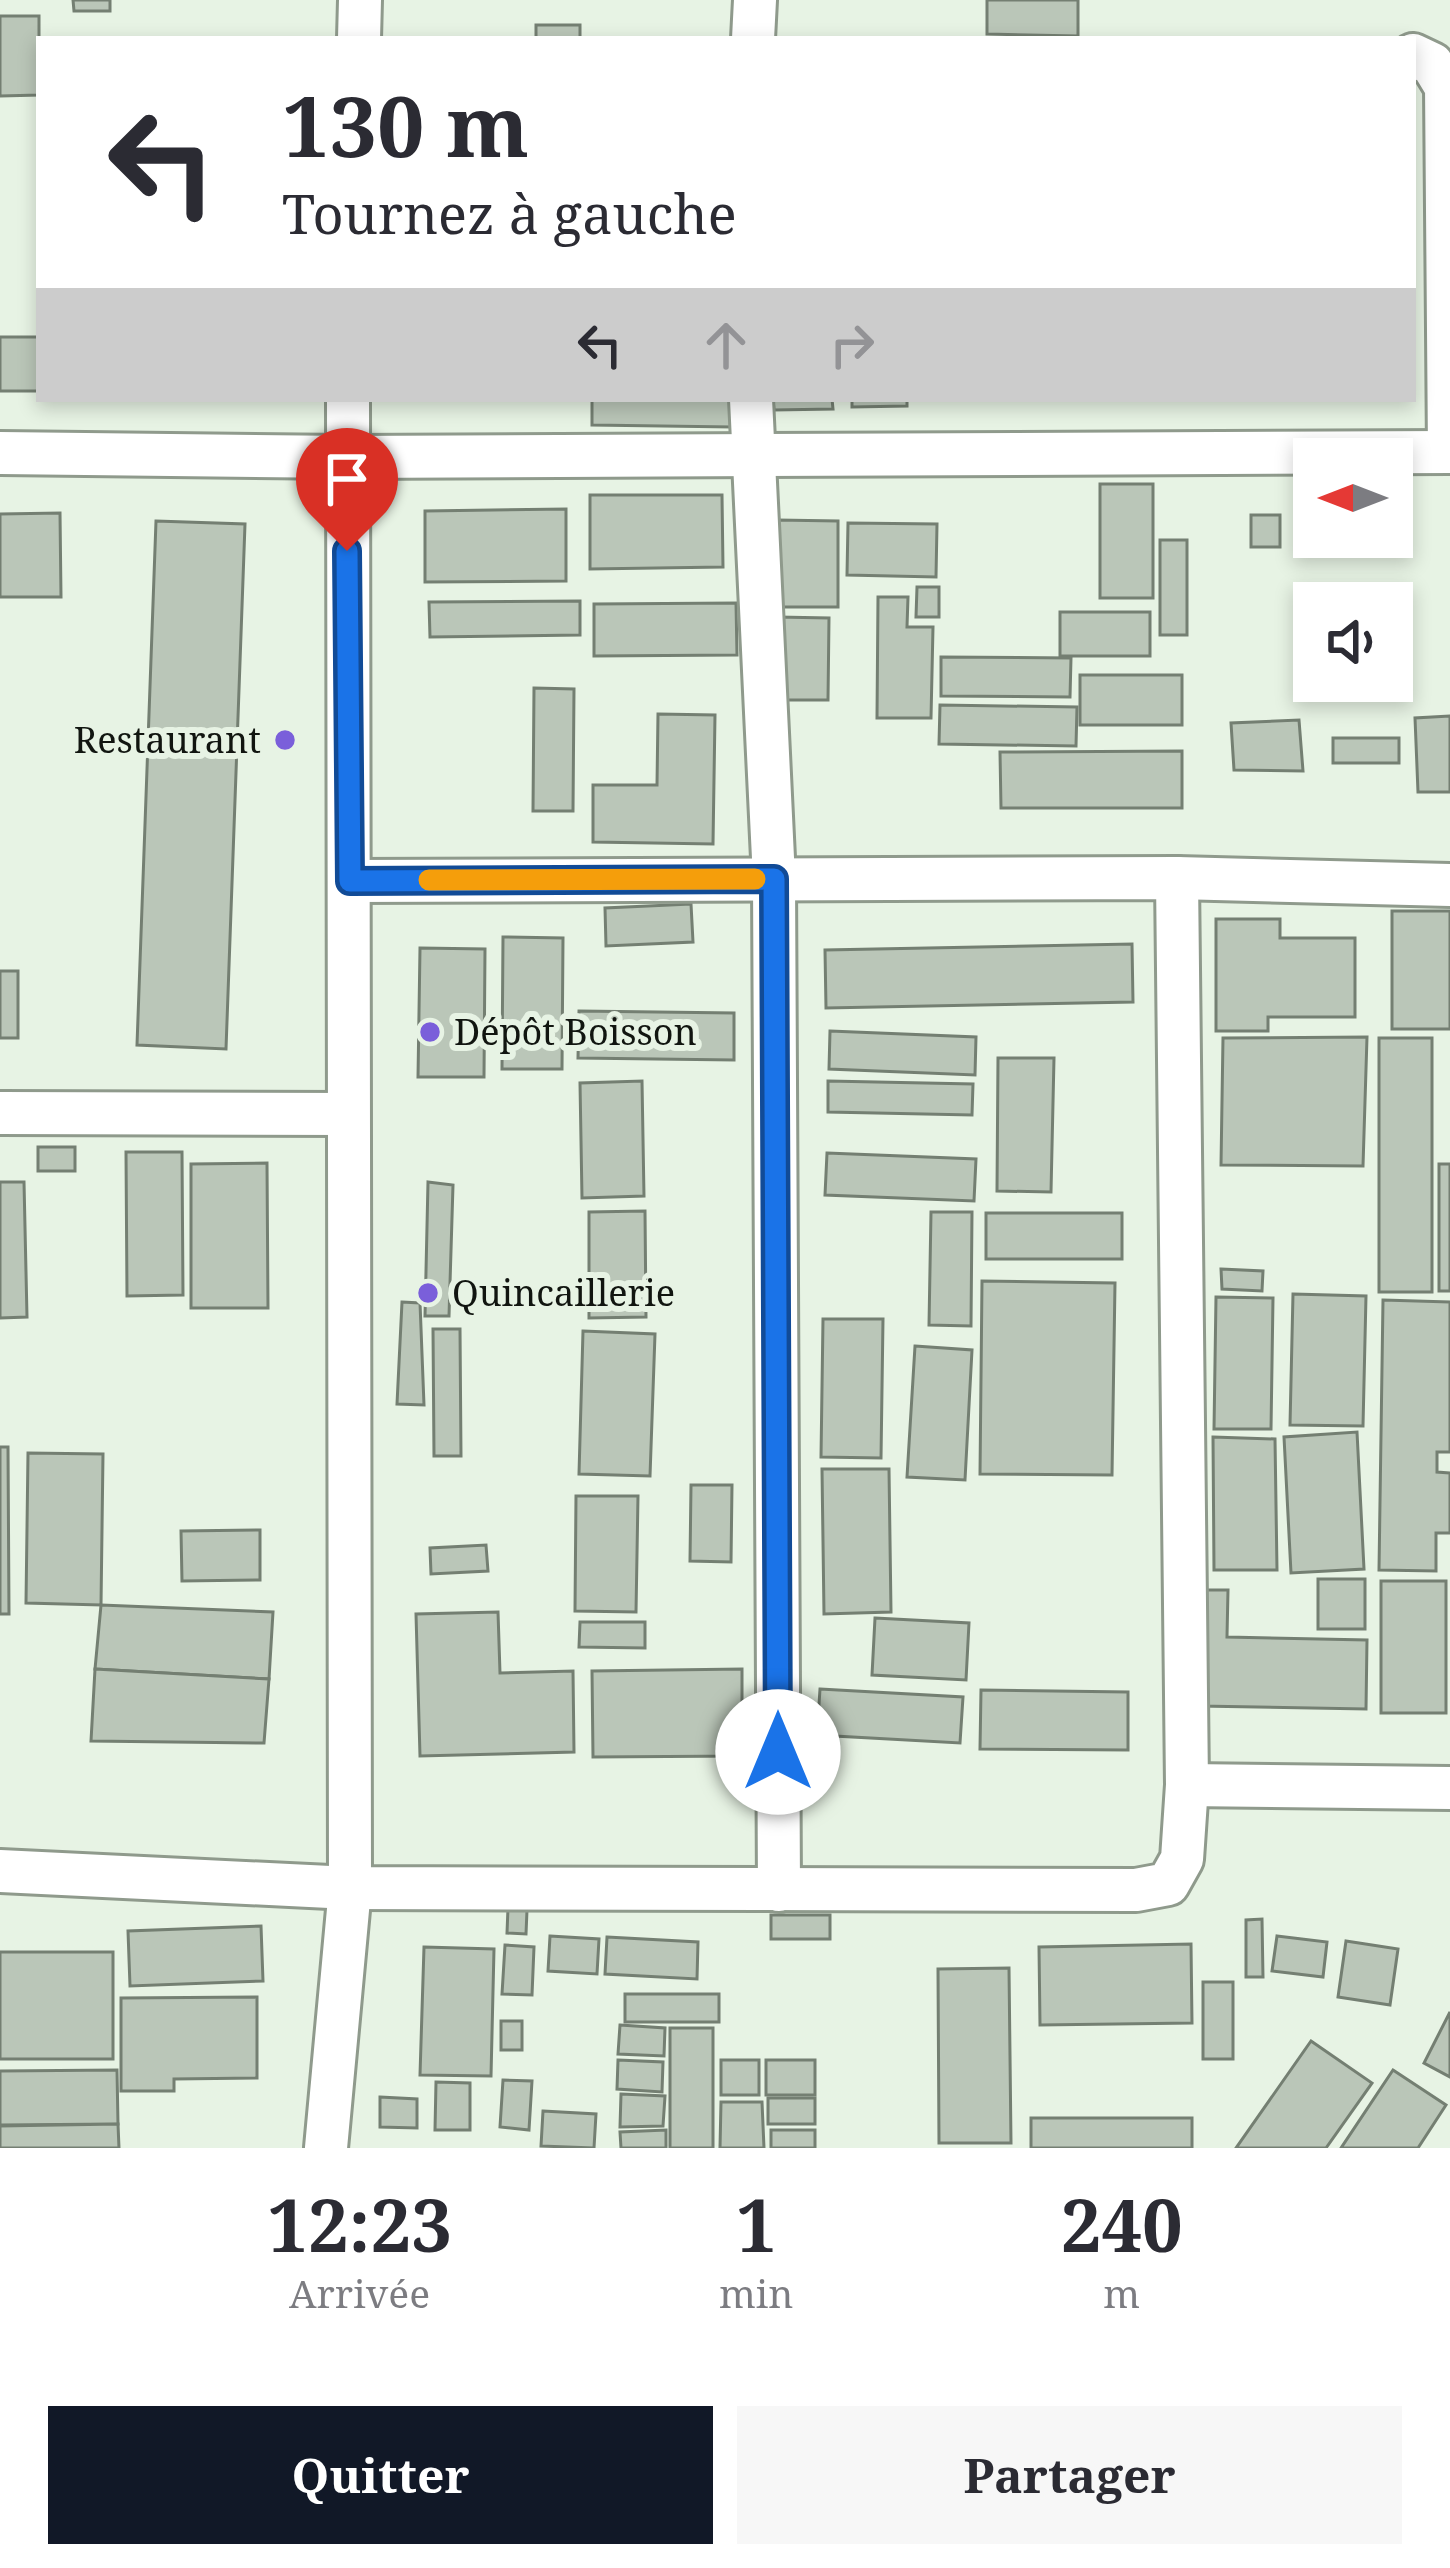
<!DOCTYPE html>
<html lang="fr">
<head>
<meta charset="utf-8">
<style>
  :root { --surface:#fff; --page:#f7f7f7; --text:#2b2b33; --muted:#7c7c81; --accent:#111827 }
  body { margin:0; font-family:"Noto Serif",serif; background:var(--page); color:var(--text); height:100vh; display:flex; flex-direction:column; font-size:45px; white-space:nowrap }
  * { box-sizing:border-box; margin:0 }
  p { font-size:39px; color:var(--muted) }
  .icon { flex:none; width:66px; height:66px; fill:none; stroke:currentColor; stroke-width:2; stroke-linecap:round; stroke-linejoin:round }
  .map { position:relative; height:2148px; overflow:hidden }
  .drawer { display:flex; flex-direction:column; background:var(--surface); flex:1 }
  .drawer>* { flex:none }
  .top-card { position:absolute; left:36px; top:36px; width:1380px; height:366px; border-radius:0px; box-shadow:0 6px 18px #0003; background:#fff; color:var(--text); overflow:hidden }
  .needle { width:78px; rotate:270deg }
  .controls { position:absolute; left:1293px; top:438px; display:grid; gap:24px }
  .controls a { display:grid; place-items:center; width:120px; height:120px; border-radius:0px; background:var(--surface); box-shadow:0 6px 18px #0003; font-size:60px }
  .pin { position:absolute; display:grid; place-items:center; width:102px; height:102px; color:#fff; margin:-123px -51px; border-radius:50% 50% 50% 0; rotate:-45deg; box-shadow:0 0 12px #0007 }
  .pin .icon { rotate:45deg }
  .me { position:absolute; width:132px; margin:-66px; rotate:0deg; stroke-linejoin:round; filter:drop-shadow(0 0 9px #0008) }
  .turn { display:flex; align-items:center; gap:42px; height:252px; padding:0 48px; font-size:54px }
  .turn .icon { width:156px; height:156px; stroke-width:2.5 }
  .turn b { display:block; font-size:84px; line-height:102px }
  .lanes { display:flex; align-items:center; height:114px; padding:0 48px; background:#0003; justify-content:center; gap:60px; direction:ltr }
  .lanes .off { opacity:.35 }
  .eta { display:flex; justify-content:space-evenly; align-items:center; height:204px; text-align:center }
  .eta b { font-size:72px; font-weight:700; line-height:84px }
  .action { display:flex; gap:24px; margin-top:auto; padding:24px 48px }
  .action a { flex:1; height:138px; border-radius:0px; background:var(--accent); color:#fff; font-size:48px; font-weight:700; line-height:138px; text-align:center }
  .action a+a { background:var(--page); color:var(--text) }
  .map>svg:first-child { display:block }
  .building { fill:#bac6b8; stroke:#747f72; stroke-width:3 }
  .lines { fill:none; stroke-linecap:round; stroke-linejoin:round }
  .minor-casing { stroke:#8f9a8c; stroke-width:48 }
  .minor { stroke:#fff; stroke-width:42 }
  .route-casing { stroke:#114b97; stroke-width:30 }
  .route { stroke:#1a73e8; stroke-width:21 }
  .slow { stroke:#f59e0b; stroke-width:21 }
  .poi-dot { fill:#7a5fda; stroke:#e7f3e4; stroke-width:4.5 }
  .labels { text-anchor:middle; stroke-width:12; stroke-linejoin:round; paint-order:stroke }
  .poi-label { font-size:36px; fill:#111510; stroke:#e7f3e4; text-anchor:start }
</style>
</head>
<body>
<div class="map">
<svg width="1450" height="2148" viewBox="0 0 1450 2148">
  <rect width="100%" height="100%" fill="#e7f3e4"/>
  <g class="building">
    <path d="M 73,0 L 110,0 L 110,11 L 74,11 Z"/>
    <path d="M 987,0 L 1078,0 L 1078,36 L 987,34 Z"/>
    <path d="M 0,16 L 39,16 L 39,95 L 0,96 Z"/>
    <rect x="536" y="25" width="44" height="14"/>
    <rect x="0" y="337" width="39" height="54"/>
    <path d="M 592,399 L 733,399 L 732,427 L 592,425 Z"/>
    <path d="M 773,399 L 832,399 L 833,409 L 774,410 Z"/>
    <path d="M 852,399 L 907,399 L 907,406 L 852,407 Z"/>
    <rect x="1100" y="484" width="53" height="114"/>
    <path d="M 590,495 L 722,495 L 723,567 L 590,569 Z"/>
    <path d="M 566,509 L 566,581 L 425,582 L 425,511 Z"/>
    <path d="M 60,513 L 61,597 L 0,597 L 0,514 Z"/>
    <rect x="1251" y="515" width="29" height="32"/>
    <path d="M 777,520 L 838,521 L 838,607 L 776,607 Z"/>
    <path d="M 156,521 L 245,524 L 226,1049 L 137,1045 Z"/>
    <path d="M 848,523 L 937,524 L 936,577 L 847,575 Z"/>
    <rect x="1160" y="540" width="27" height="95"/>
    <path d="M 917,587 L 939,587 L 939,617 L 916,617 Z"/>
    <path d="M 878,597 L 908,597 L 907,627 L 933,627 L 931,718 L 877,718 Z"/>
    <path d="M 580,601 L 580,635 L 430,637 L 429,602 Z"/>
    <path d="M 736,603 L 737,655 L 594,656 L 594,604 Z"/>
    <path d="M 1308,604 L 1314,604 L 1314,671 L 1304,671 Z"/>
    <rect x="1060" y="612" width="90" height="44"/>
    <path d="M 777,617 L 829,618 L 828,700 L 777,700 Z"/>
    <path d="M 941,657 L 1071,658 L 1070,697 L 941,696 Z"/>
    <rect x="1080" y="675" width="102" height="50"/>
    <path d="M 534,688 L 574,689 L 573,811 L 533,811 Z"/>
    <path d="M 940,705 L 1077,707 L 1076,746 L 939,744 Z"/>
    <path d="M 658,714 L 715,715 L 713,844 L 593,842 L 593,785 L 657,785 Z"/>
    <path d="M 1450,716 L 1450,792 L 1418,792 L 1415,718 Z"/>
    <path d="M 1299,720 L 1303,771 L 1234,770 L 1231,723 Z"/>
    <rect x="1333" y="738" width="66" height="25"/>
    <path d="M 1182,751 L 1182,808 L 1001,808 L 1000,752 Z"/>
    <path d="M 691,904 L 693,942 L 606,946 L 605,908 Z"/>
    <rect x="1392" y="911" width="58" height="118"/>
    <path d="M 1216,919 L 1280,919 L 1280,938 L 1355,938 L 1355,1017 L 1268,1017 L 1268,1031 L 1216,1031 Z"/>
    <path d="M 503,937 L 563,938 L 562,1069 L 502,1069 Z"/>
    <path d="M 1132,944 L 1133,1002 L 826,1008 L 825,950 Z"/>
    <path d="M 420,948 L 485,949 L 484,1077 L 418,1077 Z"/>
    <rect x="0" y="971" width="18" height="67"/>
    <path d="M 579,1011 L 734,1013 L 734,1060 L 578,1058 Z"/>
    <path d="M 830,1031 L 976,1037 L 975,1075 L 829,1069 Z"/>
    <path d="M 1367,1037 L 1363,1166 L 1221,1165 L 1223,1038 Z"/>
    <rect x="1379" y="1038" width="53" height="254"/>
    <path d="M 998,1058 L 1054,1058 L 1051,1192 L 997,1191 Z"/>
    <path d="M 642,1081 L 644,1196 L 582,1198 L 580,1083 Z"/>
    <path d="M 828,1081 L 973,1084 L 972,1115 L 828,1112 Z"/>
    <rect x="38" y="1147" width="37" height="24"/>
    <path d="M 126,1152 L 182,1152 L 183,1295 L 127,1296 Z"/>
    <path d="M 827,1153 L 976,1159 L 974,1201 L 825,1195 Z"/>
    <path d="M 267,1163 L 268,1308 L 191,1308 L 191,1164 Z"/>
    <rect x="1439" y="1164" width="11" height="127"/>
    <path d="M 0,1182 L 24,1182 L 27,1317 L 0,1318 Z"/>
    <path d="M 428,1182 L 453,1185 L 449,1316 L 425,1316 Z"/>
    <path d="M 645,1211 L 646,1317 L 589,1318 L 589,1212 Z"/>
    <path d="M 931,1212 L 972,1212 L 971,1326 L 929,1325 Z"/>
    <rect x="986" y="1213" width="136" height="46"/>
    <path d="M 1221,1269 L 1263,1271 L 1262,1291 L 1222,1289 Z"/>
    <path d="M 982,1281 L 1115,1283 L 1112,1475 L 980,1474 Z"/>
    <path d="M 1293,1294 L 1366,1296 L 1363,1426 L 1290,1425 Z"/>
    <path d="M 1216,1297 L 1273,1298 L 1271,1429 L 1214,1429 Z"/>
    <path d="M 1383,1300 L 1450,1302 L 1450,1452 L 1437,1452 L 1437,1472 L 1450,1473 L 1450,1533 L 1436,1533 L 1436,1571 L 1379,1570 Z"/>
    <path d="M 402,1302 L 420,1303 L 424,1405 L 397,1404 Z"/>
    <path d="M 823,1319 L 883,1319 L 881,1458 L 821,1457 Z"/>
    <path d="M 433,1329 L 460,1329 L 461,1456 L 434,1456 Z"/>
    <path d="M 583,1331 L 655,1334 L 650,1476 L 579,1474 Z"/>
    <path d="M 915,1346 L 972,1350 L 965,1480 L 907,1477 Z"/>
    <path d="M 1357,1432 L 1364,1569 L 1291,1573 L 1284,1437 Z"/>
    <path d="M 1213,1437 L 1275,1439 L 1277,1570 L 1214,1570 Z"/>
    <path d="M 0,1447 L 8,1447 L 9,1614 L 0,1614 Z"/>
    <path d="M 28,1453 L 103,1454 L 101,1605 L 26,1603 Z"/>
    <path d="M 822,1469 L 889,1469 L 891,1612 L 824,1614 Z"/>
    <path d="M 691,1485 L 732,1485 L 731,1562 L 690,1561 Z"/>
    <path d="M 576,1496 L 638,1496 L 636,1612 L 575,1611 Z"/>
    <path d="M 260,1530 L 260,1580 L 182,1581 L 181,1531 Z"/>
    <path d="M 486,1545 L 488,1571 L 431,1574 L 430,1548 Z"/>
    <rect x="1318" y="1579" width="47" height="50"/>
    <rect x="1381" y="1581" width="65" height="132"/>
    <path d="M 1201,1590 L 1228,1590 L 1227,1637 L 1367,1640 L 1366,1709 L 1199,1706 Z"/>
    <path d="M 101,1605 L 273,1612 L 269,1679 L 95,1669 Z"/>
    <path d="M 498,1612 L 500,1673 L 573,1671 L 574,1752 L 420,1756 L 416,1614 Z"/>
    <path d="M 875,1618 L 969,1623 L 966,1680 L 872,1675 Z"/>
    <path d="M 580,1622 L 645,1622 L 645,1648 L 579,1647 Z"/>
    <path d="M 95,1669 L 269,1679 L 264,1743 L 91,1741 Z"/>
    <path d="M 742,1669 L 742,1756 L 593,1757 L 592,1671 Z"/>
    <path d="M 820,1689 L 963,1697 L 960,1743 L 817,1735 Z"/>
    <path d="M 981,1690 L 1128,1692 L 1128,1750 L 980,1749 Z"/>
    <path d="M 508,1908 L 527,1910 L 526,1934 L 507,1933 Z"/>
    <rect x="771" y="1915" width="59" height="24"/>
    <path d="M 1262,1919 L 1263,1977 L 1246,1977 L 1246,1920 Z"/>
    <path d="M 261,1926 L 263,1981 L 130,1986 L 128,1931 Z"/>
    <path d="M 550,1936 L 599,1939 L 597,1974 L 548,1971 Z"/>
    <path d="M 1277,1936 L 1327,1942 L 1323,1977 L 1272,1971 Z"/>
    <path d="M 607,1937 L 698,1942 L 697,1979 L 605,1974 Z"/>
    <path d="M 1346,1941 L 1398,1949 L 1390,2005 L 1338,1997 Z"/>
    <path d="M 1191,1944 L 1192,2023 L 1040,2025 L 1039,1947 Z"/>
    <path d="M 505,1945 L 534,1947 L 532,1995 L 502,1994 Z"/>
    <path d="M 424,1947 L 494,1949 L 491,2076 L 420,2075 Z"/>
    <rect x="0" y="1952" width="113" height="107"/>
    <path d="M 1009,1968 L 1011,2143 L 939,2143 L 938,1969 Z"/>
    <rect x="1203" y="1982" width="30" height="77"/>
    <rect x="625" y="1994" width="94" height="28"/>
    <path d="M 257,1997 L 257,2078 L 174,2079 L 174,2091 L 121,2091 L 121,1998 Z"/>
    <path d="M 1450,2012 L 1450,2077 L 1424,2063 Z"/>
    <rect x="501" y="2021" width="21" height="29"/>
    <path d="M 620,2025 L 665,2028 L 664,2056 L 618,2054 Z"/>
    <rect x="670" y="2028" width="43" height="120"/>
    <path d="M 1311,2041 L 1372,2083 L 1326,2148 L 1236,2148 Z"/>
    <path d="M 618,2060 L 663,2062 L 662,2092 L 617,2089 Z"/>
    <rect x="721" y="2060" width="38" height="35"/>
    <rect x="766" y="2060" width="49" height="35"/>
    <path d="M 117,2070 L 118,2124 L 0,2125 L 0,2071 Z"/>
    <path d="M 1393,2070 L 1446,2105 L 1418,2148 L 1341,2148 Z"/>
    <path d="M 503,2080 L 532,2081 L 529,2130 L 500,2127 Z"/>
    <path d="M 436,2082 L 470,2083 L 470,2130 L 435,2130 Z"/>
    <path d="M 621,2094 L 665,2096 L 663,2126 L 620,2127 Z"/>
    <path d="M 380,2097 L 417,2099 L 417,2128 L 380,2127 Z"/>
    <rect x="768" y="2098" width="47" height="26"/>
    <path d="M 721,2102 L 762,2102 L 764,2148 L 720,2148 Z"/>
    <path d="M 543,2111 L 596,2114 L 594,2148 L 541,2146 Z"/>
    <rect x="1031" y="2118" width="161" height="30"/>
    <path d="M 118,2124 L 119,2148 L 0,2148 L 0,2126 Z"/>
    <path d="M 666,2130 L 666,2148 L 621,2148 L 620,2132 Z"/>
    <rect x="771" y="2130" width="44" height="18"/>
  </g>
  <g class="lines">
    <defs>
      <g id="minor">
        <path d="M 359,39 L 360,0"/>
        <path d="M 753,39 L 755,0"/>
        <path d="M 1413,55 L 1432,64 L 1446,87 L 1449,452"/>
        <path d="M 751,399 L 774,879 L 779,1890"/>
        <path d="M 0,453 L 347,457 L 1450,452"/>
        <path d="M 350,881 L 1177,878 L 1450,885"/>
        <path d="M 0,1113 L 348,1114"/>
        <path d="M 1187,1785 L 1450,1788"/>
        <path d="M 0,1871 L 350,1888 L 1136,1890 L 1168,1884 L 1182,1859 L 1187,1785 L 1177,878"/>
        <path d="M 326,2148 L 350,1888 L 348,399"/>
      </g>
    </defs>
    <use href="#minor" class="minor-casing"/>
    <use href="#minor" class="minor"/>
  </g>
  <g class="lines">
    <defs>
      <path id="route" d="M 347,551 L 350,881 L 774,879 L 778,1752"/>
    </defs>
    <use href="#route" class="route-casing"/>
    <use href="#route" class="route"/>
    <path class="slow" d="M 429,880 L 755,879"/>
  </g>
  <g class="poi-dot">
    <circle cx="285" cy="740" r="12"/>
    <circle cx="430" cy="1032" r="12"/>
    <circle cx="428" cy="1293" r="12"/>
  </g>
  <g class="labels">
    <g class="poi-label">
      <text x="261" y="753" text-anchor="end">Restaurant</text>
      <text x="454" y="1045">Dépôt Boisson</text>
      <text x="452" y="1306">Quincaillerie</text>
    </g>
  </g>
</svg>
<div class="controls">
<a><svg class="needle" viewBox="-14 -14 28 28"><path d="M0-13l5 13h-10z" fill="#e53935"/><path d="M0 13l5-13h-10z" fill="#7c7c81"/></svg></a>
<a><svg class="icon" aria-label="sound" viewBox="0 0 24 24"><path d="M4 9h4l5-4v14l-5-4H4zM17 9q2 3 0 6"/></svg></a>
</div>
<div class="pin" style="left:347px;top:551px;background:#d93025"><svg class="icon" aria-label="arrive" viewBox="0 0 24 24"><path d="M6 21V4h12l-3 4 3 4H6"/></svg></div>
<svg class="me" style="left:778px;top:1752px" viewBox="-20 -20 40 40"><circle r="19" fill="#fff"/><path d="M0-13L10 11 0 6-10 11z" fill="#1a73e8"/></svg>
<div class="top-card">
<div class="turn"><svg class="icon" aria-label="left" viewBox="0 0 24 24"><path d="M17 20v-9H6M10 6l-5 5 5 5"/></svg><div><b>130 m</b>Tournez à gauche</div></div>
<div class="lanes"><svg class="icon" aria-label="left" viewBox="0 0 24 24"><path d="M17 20v-9H6M10 6l-5 5 5 5"/></svg><svg class="icon off" aria-label="ahead" viewBox="0 0 24 24"><path d="M12 20V5M6 11l6-6 6 6"/></svg><svg class="icon off" aria-label="right" viewBox="0 0 24 24"><path d="M7 20v-9h11M14 6l5 5-5 5"/></svg></div>
</div>
</div>
<section class="drawer">
<div class="eta">
<div><b>12:23</b><p>Arrivée</p></div>
<div><b>1</b><p>min</p></div>
<div><b>240</b><p>m</p></div>
</div>
<div class="action"><a>Quitter</a><a>Partager</a></div>
</section>
</body>
</html>
